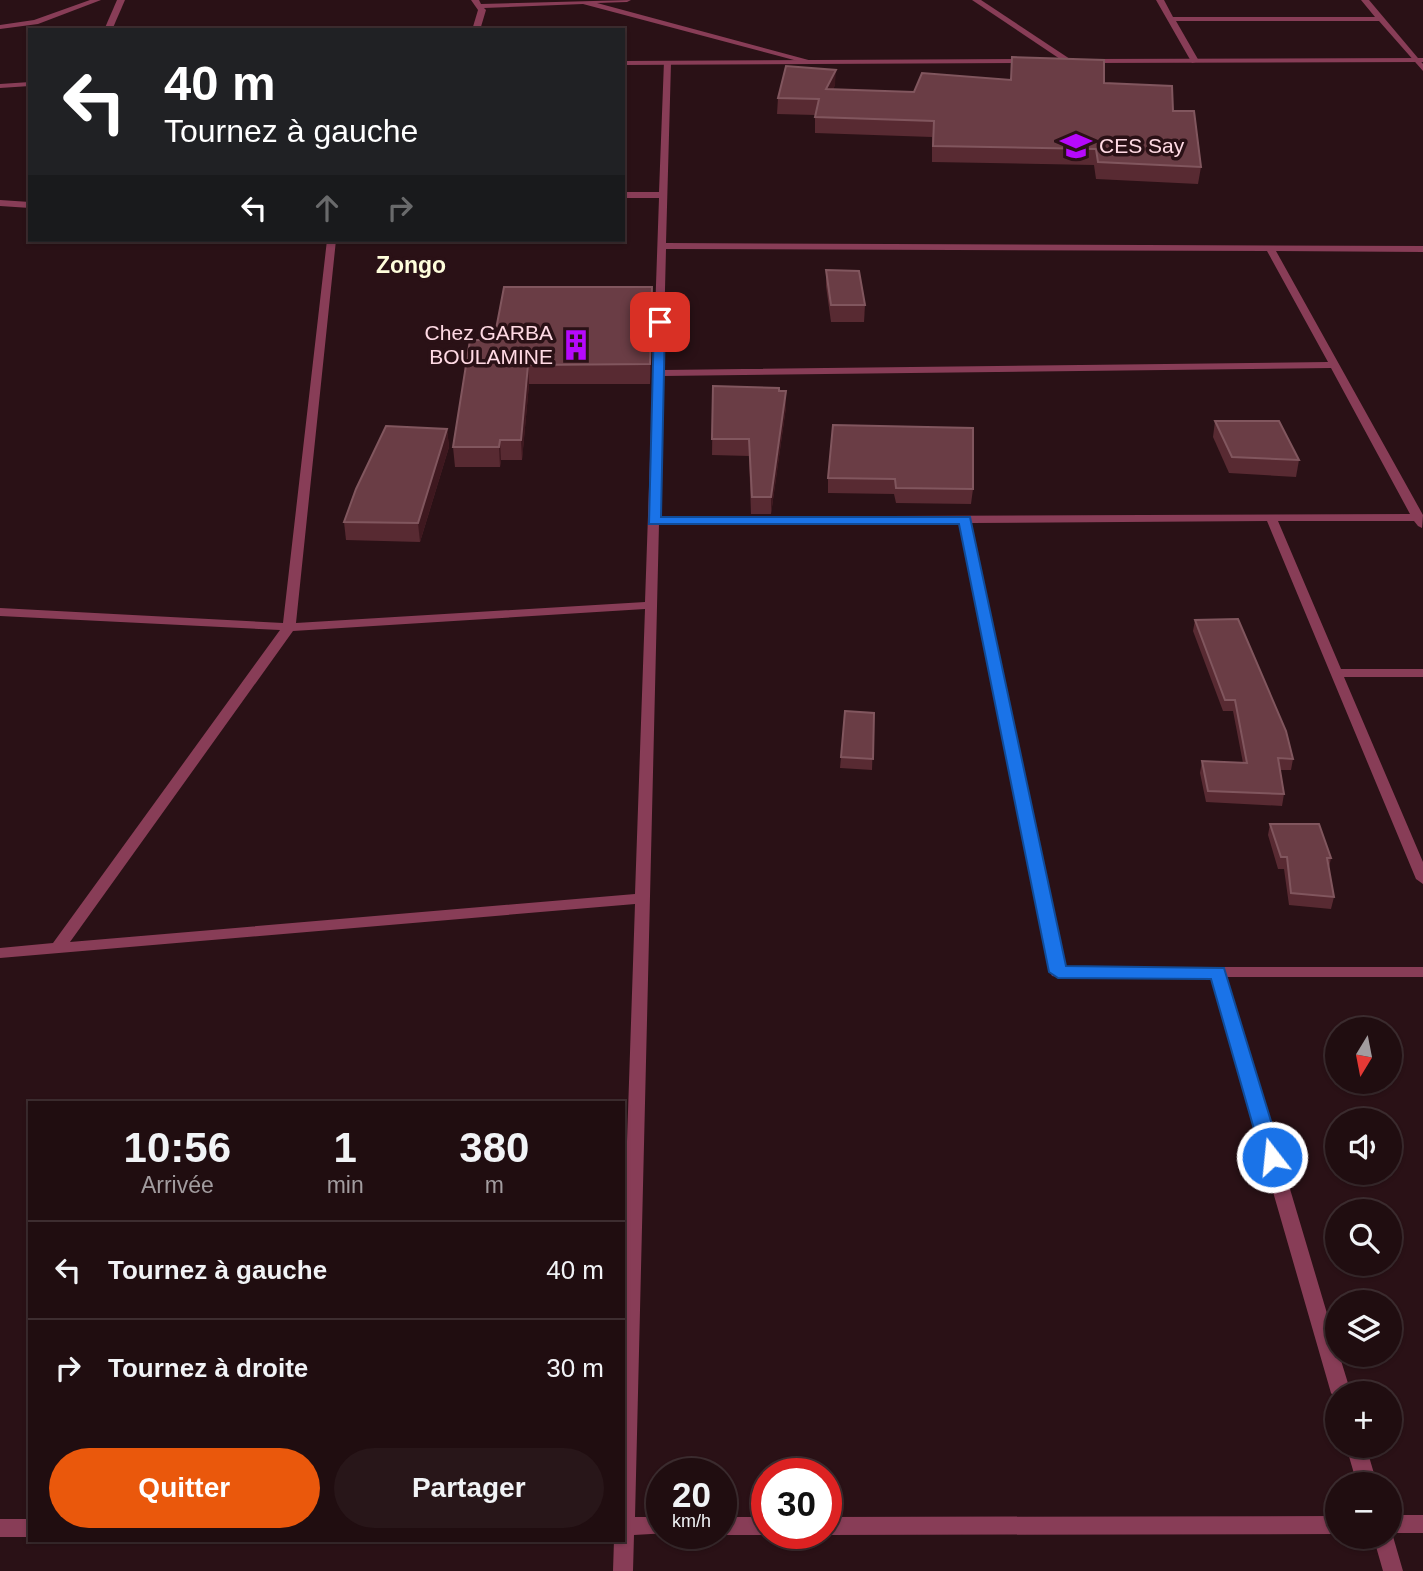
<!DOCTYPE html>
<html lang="fr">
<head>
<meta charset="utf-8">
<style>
  :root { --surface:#200d10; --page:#281619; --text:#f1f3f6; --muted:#a29c9f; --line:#3d2d30; --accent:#ea580c }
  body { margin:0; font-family:Arial,sans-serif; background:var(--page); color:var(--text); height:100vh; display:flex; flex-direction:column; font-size:26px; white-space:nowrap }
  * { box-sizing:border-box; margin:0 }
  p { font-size:23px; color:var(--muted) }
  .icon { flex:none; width:38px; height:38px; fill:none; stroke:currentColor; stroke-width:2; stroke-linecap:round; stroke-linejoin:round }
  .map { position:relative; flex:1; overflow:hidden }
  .details { position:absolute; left:28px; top:1101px; width:597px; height:441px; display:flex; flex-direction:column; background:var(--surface); border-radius:0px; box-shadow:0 2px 5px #0004,0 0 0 2px var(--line) }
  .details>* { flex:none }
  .top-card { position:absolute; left:28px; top:28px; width:597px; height:214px; border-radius:0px; box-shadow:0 2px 5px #0004,0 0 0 2px var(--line); background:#202124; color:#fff; overflow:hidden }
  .needle { width:46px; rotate:190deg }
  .fabs { position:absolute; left:1325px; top:1017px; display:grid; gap:14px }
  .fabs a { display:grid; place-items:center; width:77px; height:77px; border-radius:50%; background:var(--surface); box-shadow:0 2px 5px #0004,0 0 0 2px var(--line); font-size:35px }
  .speed { position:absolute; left:646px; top:1458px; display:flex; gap:14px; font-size:35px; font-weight:700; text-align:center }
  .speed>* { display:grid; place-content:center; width:91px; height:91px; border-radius:50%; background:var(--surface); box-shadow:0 2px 5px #0004,0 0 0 2px var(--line); line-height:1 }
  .speed small { font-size:18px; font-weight:400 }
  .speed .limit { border:10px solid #d22; background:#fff; color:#111 }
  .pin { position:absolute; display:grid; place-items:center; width:60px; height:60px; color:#fff; margin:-30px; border-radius:14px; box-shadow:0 4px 10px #0006 }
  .me { position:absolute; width:77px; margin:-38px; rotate:344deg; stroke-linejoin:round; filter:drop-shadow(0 0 5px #0008) }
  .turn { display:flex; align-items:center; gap:24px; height:147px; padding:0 21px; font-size:32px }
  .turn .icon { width:91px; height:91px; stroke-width:2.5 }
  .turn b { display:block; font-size:49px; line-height:60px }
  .lanes { display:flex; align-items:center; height:66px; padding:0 21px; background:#0003; justify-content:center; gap:35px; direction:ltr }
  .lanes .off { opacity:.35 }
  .eta { display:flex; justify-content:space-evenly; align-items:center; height:119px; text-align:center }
  .eta b { font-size:42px; font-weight:700; line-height:49px }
  .button { display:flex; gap:14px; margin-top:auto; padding:14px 21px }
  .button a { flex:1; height:80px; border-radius:42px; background:var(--accent); color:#fff; font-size:28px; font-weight:700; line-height:80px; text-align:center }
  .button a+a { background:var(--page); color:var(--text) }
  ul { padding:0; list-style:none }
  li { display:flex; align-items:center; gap:21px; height:98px; padding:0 21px; border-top:2px solid var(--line) }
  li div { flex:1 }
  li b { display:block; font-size:26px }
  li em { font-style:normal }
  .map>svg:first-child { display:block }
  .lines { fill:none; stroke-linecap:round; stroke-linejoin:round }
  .minor { fill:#883d57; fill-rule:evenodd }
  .tertiary { fill:#883d57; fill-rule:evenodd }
  .wall { fill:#582a32 }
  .shaded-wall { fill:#3e181f }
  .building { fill:#6a3d45; stroke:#81565e; stroke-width:2 }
  .route { fill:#1a73e8; stroke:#114b97; stroke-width:2 }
  .labels { text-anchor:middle; stroke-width:7; stroke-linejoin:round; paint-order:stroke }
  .far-poi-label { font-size:21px; fill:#ffdae4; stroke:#2a1116; text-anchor:start }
  .far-quarter-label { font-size:23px; font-weight:bold; fill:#fffedc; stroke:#2a1116 }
</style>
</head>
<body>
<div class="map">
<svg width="1423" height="1571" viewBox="0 0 1423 1571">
  <rect width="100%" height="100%" fill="#2a1116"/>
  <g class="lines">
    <g class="minor">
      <path d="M 90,0 L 101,0 L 38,24 L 0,29 L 0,25 L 34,20 Z"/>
      <path d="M 117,0 L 125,0 L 112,30 L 104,30 Z"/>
      <path d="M 471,0 L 479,0 L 481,4 L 631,0 L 627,2 L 597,3 L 816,62 L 809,64 L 583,4 L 484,8 L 486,10 L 480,30 L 472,30 L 478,10 Z"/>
      <path d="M 972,0 L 981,0 L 1073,61 L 1066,63 Z"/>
      <path d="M 1156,0 L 1164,0 L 1173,17 L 1375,17 L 1361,0 L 1369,0 L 1423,64 L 1423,71 L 1379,21 L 1176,21 L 1199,61 L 1192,63 Z"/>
      <path d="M 664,61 L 671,63 L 666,243 L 1423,246 L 1423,252 L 1276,251 L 1423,515 L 1422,528 L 1418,526 L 1414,521 L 1278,521 L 1341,669 L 1423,669 L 1423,677 L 1344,677 L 1423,862 L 1423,884 L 1416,879 L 1267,521 L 971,523 L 1065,967 L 1423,967 L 1423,977 L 1227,977 L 1337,1347 L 1337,1354 L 1339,1354 L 1351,1393 L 1337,1393 L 1337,1400 L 1331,1393 L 1211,977 L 1058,977 L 1052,976 L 1050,972 L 960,523 L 659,524 L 635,1517 L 662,1517 L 662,1533 L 668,1533 L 634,1535 L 633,1571 L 613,1571 L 614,1540 L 623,1540 L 623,1260 L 635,904 L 0,958 L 0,948 L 53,943 L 280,630 L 0,616 L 0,608 L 283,623 L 327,240 L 336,240 L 296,623 L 645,602 L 659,198 L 623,198 L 623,192 L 659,192 ZM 666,249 L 1267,251 L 1328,362 L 663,370 ZM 1331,368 L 1410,514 L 660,517 L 663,376 ZM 645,609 L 635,894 L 70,942 L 293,631 Z"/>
      <path d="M 0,200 L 30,202 L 30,208 L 0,206 Z"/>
      <path d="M 1346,1446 L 1366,1446 L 1377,1484 L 1357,1484 Z"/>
      <path d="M 1390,1515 L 1423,1515 L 1423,1533 L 1392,1533 L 1403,1571 L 1383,1571 L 1373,1536 L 1390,1536 Z"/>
      <path d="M 1337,1516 L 1337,1534 L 826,1535 L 820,1533 L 826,1533 L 826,1517 Z"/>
      <path d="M 721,1517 L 766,1517 L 766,1533 L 772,1533 L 766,1535 L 721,1535 L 715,1533 L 721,1533 Z"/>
      <rect x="0" y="1519" width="30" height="18"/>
    </g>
    <g class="tertiary">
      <path d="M 1423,58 L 1423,62 L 1086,63 L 1082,61 L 1086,59 Z"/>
      <path d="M 1034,59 L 1035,61 L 1031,63 L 623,65 L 623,61 Z"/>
      <path d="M 30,82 L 30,86 L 0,88 L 0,84 Z"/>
    </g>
  </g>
  <g class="wall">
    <path d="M 1010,80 L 1104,83 L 1173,111 L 1201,167 L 1198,184 L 1096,179 L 1094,165 L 932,162 L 932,137 L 815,133 L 815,115 L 777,114 L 778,98 L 835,85 L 833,89 L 914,92 Z"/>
    <path d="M 826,270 L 865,305 L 864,322 L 831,322 L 826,286 Z"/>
    <path d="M 653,305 L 650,384 L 529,384 L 522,460 L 501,460 L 500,467 L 455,467 L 453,447 L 494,340 Z"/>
    <path d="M 713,386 L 779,391 L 786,407 L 771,514 L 751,514 L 749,456 L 712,455 Z"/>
    <path d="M 1215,421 L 1299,460 L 1296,477 L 1229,473 L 1213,437 Z"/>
    <path d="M 973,428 L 973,489 L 971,504 L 896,503 L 894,494 L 828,493 L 828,478 Z"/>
    <path d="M 447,429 L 449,447 L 420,542 L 346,540 L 344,522 Z"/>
    <path d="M 1195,620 L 1293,759 L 1291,770 L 1280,770 L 1284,794 L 1282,806 L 1206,802 L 1200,773 L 1202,761 L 1243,763 L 1233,711 L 1223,711 L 1193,631 Z"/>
    <path d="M 874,713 L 872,770 L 840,768 L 841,757 Z"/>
    <path d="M 1270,824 L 1331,858 L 1329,868 L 1334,897 L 1331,909 L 1289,905 L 1284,869 L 1278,869 L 1268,835 Z"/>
  </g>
  <g class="shaded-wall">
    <path d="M 836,70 L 835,85 L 826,105 L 826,89 Z"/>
    <path d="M 652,287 L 653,305 L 650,384 L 650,364 Z"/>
    <path d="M 528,365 L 529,384 L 522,460 L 521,440 Z"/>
    <path d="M 786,391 L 786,407 L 771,514 L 771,497 Z"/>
    <path d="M 447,429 L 449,447 L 420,542 L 418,523 Z"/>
    <path d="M 500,440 L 501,460 L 500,467 L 499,447 Z"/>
  </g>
  <g class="building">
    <path d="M 1012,57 L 1104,60 L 1104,83 L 1172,86 L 1173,111 L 1194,111 L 1201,167 L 1098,162 L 1096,149 L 933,146 L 934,121 L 815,117 L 819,99 L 778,98 L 786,66 L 836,70 L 826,89 L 914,92 L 922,73 L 1011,80 Z"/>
    <path d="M 826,270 L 859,271 L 865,305 L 831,305 Z"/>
    <path d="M 504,287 L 652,287 L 650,364 L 528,365 L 521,440 L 500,440 L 499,447 L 453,447 L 470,340 L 494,340 Z"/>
    <path d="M 713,386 L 779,388 L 779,391 L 786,391 L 771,497 L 752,497 L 749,439 L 712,439 Z"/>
    <path d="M 1215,421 L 1279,421 L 1299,460 L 1232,457 Z"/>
    <path d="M 833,425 L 973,428 L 973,489 L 896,488 L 895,479 L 828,478 Z"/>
    <path d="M 386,426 L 447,429 L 418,523 L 344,522 L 356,489 Z"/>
    <path d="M 1238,619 L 1286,731 L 1293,759 L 1278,758 L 1284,794 L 1208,791 L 1202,761 L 1247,763 L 1235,700 L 1225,700 L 1195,620 Z"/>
    <path d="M 845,711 L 874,713 L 873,759 L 841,757 Z"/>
    <path d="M 1270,824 L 1319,824 L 1331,858 L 1327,858 L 1334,897 L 1291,893 L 1287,857 L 1281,857 Z"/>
  </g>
  <path class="route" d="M 660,319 L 665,322 L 661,517 L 970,517 L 1066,966 L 1224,968 L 1282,1157 L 1279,1162 L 1272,1164 L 1265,1162 L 1262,1157 L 1211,979 L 1058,978 L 1049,972 L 959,524 L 649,524 L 654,322 Z"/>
  <defs>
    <symbol id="school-bare" viewBox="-9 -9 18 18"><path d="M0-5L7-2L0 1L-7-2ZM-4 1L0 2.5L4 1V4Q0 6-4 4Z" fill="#b609fc" stroke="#2a1116" stroke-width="2.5" paint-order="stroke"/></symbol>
    <symbol id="building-bare" viewBox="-9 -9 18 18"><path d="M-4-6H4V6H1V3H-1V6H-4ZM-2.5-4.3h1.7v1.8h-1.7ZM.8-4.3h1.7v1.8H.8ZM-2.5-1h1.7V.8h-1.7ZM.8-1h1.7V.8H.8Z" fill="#b609fc" stroke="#2a1116" stroke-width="2.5" paint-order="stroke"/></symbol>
  </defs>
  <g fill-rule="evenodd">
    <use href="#school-bare" x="1054" y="124" width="44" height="44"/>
    <use href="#building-bare" x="554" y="323" width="44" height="44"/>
  </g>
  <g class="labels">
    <g class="far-poi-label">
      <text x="1099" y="153">CES Say</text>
      <text x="553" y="340" text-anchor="end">Chez GARBA<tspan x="553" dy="24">BOULAMINE</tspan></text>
    </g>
    <g class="far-quarter-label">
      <text x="411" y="273">Zongo</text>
    </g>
  </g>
</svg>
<div class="fabs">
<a><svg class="needle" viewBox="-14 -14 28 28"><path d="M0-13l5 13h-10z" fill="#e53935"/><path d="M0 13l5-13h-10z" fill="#a29c9f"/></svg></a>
<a><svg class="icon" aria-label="sound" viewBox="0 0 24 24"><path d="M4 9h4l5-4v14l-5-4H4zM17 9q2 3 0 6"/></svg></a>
<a><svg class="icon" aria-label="search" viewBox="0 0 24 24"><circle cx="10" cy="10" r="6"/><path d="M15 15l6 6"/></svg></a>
<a><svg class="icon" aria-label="layers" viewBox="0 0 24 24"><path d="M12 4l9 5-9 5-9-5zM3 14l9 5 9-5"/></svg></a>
<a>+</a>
<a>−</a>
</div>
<div class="speed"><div>20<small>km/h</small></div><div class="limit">30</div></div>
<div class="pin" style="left:660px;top:322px;background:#d93025"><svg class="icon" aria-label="arrive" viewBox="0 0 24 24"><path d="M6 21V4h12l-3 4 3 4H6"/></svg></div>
<svg class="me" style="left:1272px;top:1157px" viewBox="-20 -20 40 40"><circle r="17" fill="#1a73e8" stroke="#fff" stroke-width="3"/><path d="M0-11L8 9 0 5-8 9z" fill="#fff"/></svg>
<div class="top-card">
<div class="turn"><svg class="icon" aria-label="left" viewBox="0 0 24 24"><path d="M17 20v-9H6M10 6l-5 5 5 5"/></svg><div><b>40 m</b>Tournez à gauche</div></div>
<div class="lanes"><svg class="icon" aria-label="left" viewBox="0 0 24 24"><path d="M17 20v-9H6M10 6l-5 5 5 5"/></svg><svg class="icon off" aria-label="ahead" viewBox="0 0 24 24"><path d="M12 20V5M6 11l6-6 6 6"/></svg><svg class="icon off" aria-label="right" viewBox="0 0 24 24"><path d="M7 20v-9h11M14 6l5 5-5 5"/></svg></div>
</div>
<section class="details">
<div class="eta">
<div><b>10:56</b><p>Arrivée</p></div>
<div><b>1</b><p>min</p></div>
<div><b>380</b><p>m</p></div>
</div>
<ul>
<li><svg class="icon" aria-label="left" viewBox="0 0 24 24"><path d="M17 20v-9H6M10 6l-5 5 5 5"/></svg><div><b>Tournez à gauche</b></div><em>40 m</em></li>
<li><svg class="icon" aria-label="right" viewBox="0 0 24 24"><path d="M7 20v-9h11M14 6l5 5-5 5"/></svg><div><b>Tournez à droite</b></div><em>30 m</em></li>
</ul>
<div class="button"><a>Quitter</a><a>Partager</a></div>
</section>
</div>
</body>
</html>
